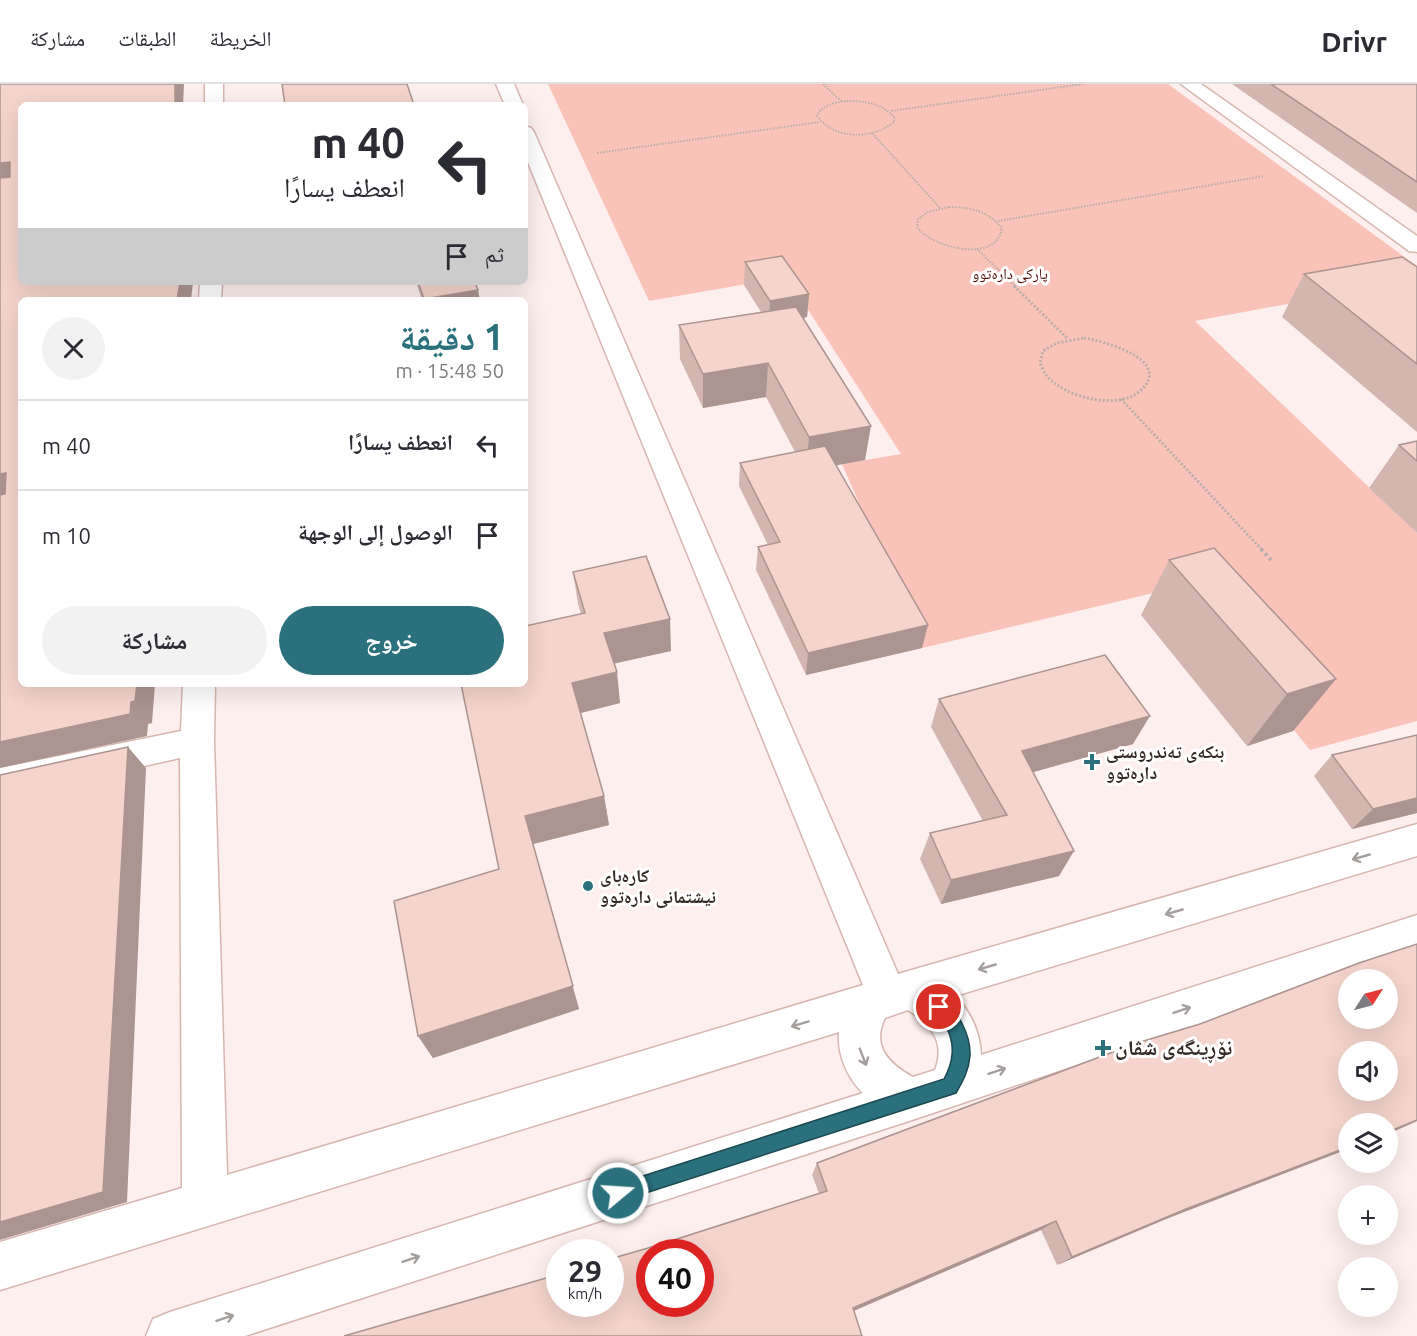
<!DOCTYPE html>
<html lang="ar">
<head>
<meta charset="utf-8">
<style>
  :root { --surface:#fff; --page:#f2f2f3; --text:#2b2b33; --muted:#7c7c81; --line:#e1e1e2; --accent:#2a717d }
  body { margin:0; font-family:Ubuntu,"Noto Naskh Arabic",sans-serif; background:var(--page); color:var(--text); direction:rtl; height:100vh; display:flex; flex-direction:column; font-size:22px; white-space:nowrap }
  * { box-sizing:border-box; margin:0 }
  p { font-size:20px; color:var(--muted) }
  .icon { flex:none; width:33px; height:33px; fill:none; stroke:currentColor; stroke-width:2; stroke-linecap:round; stroke-linejoin:round }
  .map { position:relative; flex:1; overflow:hidden; direction:ltr }
  .sheet { position:absolute; left:18px; top:213px; width:510px; height:390px; display:flex; flex-direction:column; background:var(--surface); border-radius:9px; box-shadow:0 6px 24px #0002; direction:rtl }
  .sheet>* { flex:none }
  .guide { position:absolute; left:18px; top:18px; width:510px; height:183px; border-radius:9px; box-shadow:0 6px 24px #0002; direction:rtl; background:#fff; color:var(--text); overflow:hidden }
  .needle { width:39px; rotate:54deg }
  .buttons { position:absolute; left:1338px; top:885px; display:grid; gap:12px }
  .buttons a { display:grid; place-items:center; width:60px; height:60px; border-radius:50%; background:var(--surface); box-shadow:0 6px 24px #0002; font-size:30px }
  .speed { position:absolute; left:546px; top:1155px; display:flex; gap:12px; font-size:30px; font-weight:700; text-align:center }
  .speed>* { display:grid; place-content:center; width:78px; height:78px; border-radius:50%; background:var(--surface); box-shadow:0 6px 24px #0002; line-height:1 }
  .speed small { font-size:15px; font-weight:400 }
  .speed .limit { border:9px solid #d22; background:#fff; color:#111 }
  .pin { position:absolute; display:grid; place-items:center; width:51px; height:51px; color:#fff; margin:-26px; border:3px solid #fff; border-radius:50%; box-shadow:0 2px 6px #0007 }
  .me { position:absolute; width:66px; margin:-33px; rotate:72deg; stroke-linejoin:round; filter:drop-shadow(0 0 4px #0008) }
  .turn { display:flex; align-items:center; gap:21px; height:126px; padding:0 24px; font-size:27px }
  .turn .icon { width:78px; height:78px; stroke-width:2.5 }
  .turn b { display:block; font-size:42px; line-height:51px }
  .then { display:flex; align-items:center; height:57px; padding:0 24px; background:#0003; gap:12px; font-size:22px }
  .round { display:grid; place-items:center; flex:none; width:63px; height:63px; border-radius:32px; background:var(--page) }
  .summary { display:flex; align-items:center; justify-content:space-between; height:102px; padding:0 24px }
  h1 { font-size:36px; font-weight:700; line-height:45px; color:var(--accent) }
  .primary-button { display:flex; gap:12px; margin-top:auto; padding:12px 24px }
  .primary-button a { flex:1; height:69px; border-radius:36px; background:var(--accent); color:#fff; font-size:24px; font-weight:700; line-height:69px; text-align:center }
  .primary-button a+a { background:var(--page); color:var(--text) }
  ul { padding:0; list-style:none }
  li { display:flex; align-items:center; gap:18px; height:90px; padding:0 24px; border-top:2px solid var(--line) }
  li div { flex:1 }
  li b { display:block; font-size:22px }
  li em { font-style:normal }
  header { display:flex; align-items:center; gap:36px; box-sizing:border-box; height:84px; padding:0 30px; background:var(--surface); border-bottom:2px solid var(--line) }
  header strong { font-size:28px }
  nav { display:flex; gap:33px; margin-inline-start:auto; font-size:21px }
  .map>svg:first-child { display:block }
  .green { fill:#fac3b9 }
  .lines { fill:none; stroke-linecap:round; stroke-linejoin:round }
  .minor-casing { stroke:#d7b6b0; stroke-width:3 }
  .path-far2 { stroke:#bbadab; stroke-width:2; stroke-dasharray:1.5 1.5; stroke-linecap:butt }
  .path-far1 { stroke:#bbadab; stroke-width:3; stroke-dasharray:2 2; stroke-linecap:butt }
  .path { stroke:#bbadab; stroke-width:4; stroke-dasharray:3 3; stroke-linecap:butt }
  .minor { fill:#fff; fill-rule:evenodd }
  .wall { fill:#d3b6b0 }
  .shaded-wall { fill:#ac9490 }
  .building { fill:#f5d4cd; stroke:#ac9490; stroke-width:1.5; fill-rule:evenodd }
  .oneway { stroke:#a49e9d }
  .route { fill:#2a717d; stroke:#1b4951; stroke-width:1.5 }
  .poi-dot { fill:#2a717d; stroke:#fff; stroke-width:2 }
  .labels { text-anchor:middle; stroke-width:6; stroke-linejoin:round; paint-order:stroke }
  .far-park-label { font-size:15px; fill:#510903; stroke:#fff }
  .poi-label { font-size:18px; font-weight:bold; fill:#342825; stroke:#fff; text-anchor:start }
  .near-poi-label { font-size:21px; font-weight:bold; fill:#342825; stroke:#fff; text-anchor:start }
</style>
</head>
<body>
<header>
<strong>Drivr</strong>
<nav><a>الخريطة</a><a>الطبقات</a><a>مشاركة</a></nav>
</header>
<div class="map">
<svg width="1417" height="1252" viewBox="0 0 1417 1252">
  <rect width="100%" height="100%" fill="#fdefed"/>
  <path class="green" d="M 548,0 L 1168,0 L 1417,182 L 1417,196 L 1195,237 L 1417,449 L 1417,637 L 1310,666 L 1179,503 L 922,564 L 842,380 L 901,370 L 787,193 L 649,217 Z"/>
  <g class="lines">
    <defs>
      <g id="minor">
        <rect x="205" y="0" width="18" height="21"/>
        <path d="M 496,0 L 514,0 L 523,21 L 505,21 Z"/>
        <path d="M 1181,0 L 1201,0 L 1417,152 L 1417,168 L 1409,167 Z"/>
        <path d="M 525,42 L 531,44 L 534,48 L 898,890 L 1417,740 L 1417,772 L 955,912 C 971,928 980,949 981,971 L 1417,831 L 1417,867 L 912,1036 L 245,1252 L 146,1252 L 153,1235 L 170,1228 L 863,1009 C 847,994 837,969 839,948 L 0,1206 L 0,1158 L 182,1104 L 180,674 L 0,714 L 0,684 L 181,647 L 183,600 L 215,600 L 214,657 L 227,1091 L 863,901 L 525,71 ZM 908,926 C 931,941 946,958 935,986 L 913,993 C 889,980 871,962 885,934 Z"/>
        <path d="M 200,198 L 222,198 L 221,216 L 199,216 Z"/>
      </g>
    </defs>
    <use href="#minor" class="minor-casing"/>
    <g class="path-far2">
      <path d="M 823,0 L 841,17"/>
      <path d="M 847,17 C 865,17 881,19 894,33 L 894,38 C 872,56 835,56 817,32 C 821,21 836,18 847,17 Z"/>
      <path d="M 891,27 L 1083,0"/>
      <path d="M 872,49 L 940,124"/>
      <path d="M 597,69 L 820,38"/>
      <path d="M 949,123 C 970,123 988,127 1002,144 C 997,180 932,164 917,143 L 918,135 L 928,128 Z"/>
      <path d="M 998,137 L 1264,92"/>
      <path d="M 977,165 L 1016,203"/>
    </g>
    <g class="path-far1">
      <path d="M 1014,202 L 1068,255"/>
      <path d="M 1084,254 C 1103,257 1175,276 1140,307 C 1118,327 1063,313 1046,291 C 1044,288 1042,283 1040,279 L 1043,267 L 1057,259 Z"/>
      <path d="M 1121,315 L 1263,467"/>
    </g>
    <path class="path" d="M 1261,465 L 1273,478"/>
    <use href="#minor" class="minor"/>
  </g>
  <g class="wall">
    <path d="M 1232,0 L 1417,0 L 1417,129 Z"/>
    <path d="M 745,178 L 809,210 L 807,233 L 804,234 L 865,376 L 837,381 L 922,564 L 806,591 L 756,486 L 758,463 L 768,461 L 739,402 L 740,379 L 795,368 L 766,313 L 703,324 L 680,275 L 679,241 L 761,228 L 744,201 Z"/>
    <path d="M 1417,183 L 1417,348 L 1282,233 L 1304,190 Z"/>
    <path d="M 416,198 L 475,198 L 480,216 L 422,216 Z"/>
    <path d="M 1417,357 L 1417,449 L 1369,404 L 1399,361 Z"/>
    <path d="M 1169,476 L 1336,595 L 1293,647 L 1247,662 L 1141,531 Z"/>
    <path d="M 573,488 L 671,567 L 614,579 L 620,619 L 580,629 L 604,712 L 609,741 L 533,760 L 579,925 L 433,974 L 418,952 L 499,785 L 581,530 L 578,520 Z"/>
    <path d="M 939,615 L 1133,660 L 1033,688 L 1059,792 L 941,820 L 920,775 L 930,749 L 983,737 L 931,643 Z"/>
    <path d="M 1417,651 L 1417,729 L 1352,745 L 1314,692 L 1332,671 Z"/>
    <path d="M 1417,1037 L 1388,1050 L 1388,1040 L 1166,1135 L 1057,1181 L 1041,1146 L 854,1227 L 655,1162 L 819,1109 L 812,1091 L 817,1079 Z"/>
  </g>
  <g class="shaded-wall">
    <path d="M 175,0 L 184,0 L 183,21 L 175,21 Z"/>
    <path d="M 10,78 L 21,98 L 0,103 L 0,79 Z"/>
    <path d="M 180,198 L 193,198 L 191,216 L 177,216 Z"/>
    <path d="M 478,206 L 480,216 L 424,215 Z"/>
    <path d="M 809,210 L 807,233 L 769,240 L 770,217 Z"/>
    <path d="M 768,279 L 766,313 L 703,324 L 703,290 Z"/>
    <path d="M 871,342 L 865,376 L 806,387 L 809,353 Z"/>
    <path d="M 6,389 L 21,410 L 0,416 L 0,390 Z"/>
    <path d="M 670,535 L 671,567 L 608,581 L 604,549 Z"/>
    <path d="M 928,541 L 922,564 L 806,591 L 808,569 Z"/>
    <path d="M 617,588 L 620,619 L 577,630 L 572,599 Z"/>
    <path d="M 1336,595 L 1293,647 L 1247,662 L 1287,610 Z"/>
    <path d="M 137,600 L 155,600 L 152,639 L 148,640 L 147,652 L 0,684 L 0,658 L 131,618 Z"/>
    <path d="M 1150,632 L 1133,660 L 1009,695 L 1022,667 Z"/>
    <path d="M 128,663 L 146,684 L 127,1118 L 0,1156 L 0,1138 Z"/>
    <path d="M 604,712 L 609,741 L 533,760 L 579,925 L 433,974 L 418,952 L 525,732 Z"/>
    <path d="M 1417,714 L 1417,729 L 1352,745 L 1373,725 Z"/>
    <path d="M 1074,767 L 1059,792 L 941,820 L 951,796 Z"/>
    <path d="M 1417,1036 L 1417,1037 L 1388,1050 L 1388,1048 Z"/>
    <path d="M 1348,1063 L 1348,1065 L 1166,1135 L 1057,1181 L 1072,1173 L 1186,1125 Z"/>
    <path d="M 1056,1137 L 1041,1146 L 846,1230 L 853,1224 Z"/>
  </g>
  <g class="building">
    <path d="M 0,0 L 175,0 L 175,21 L 21,21 L 21,198 L 180,198 L 177,216 L 21,216 L 21,600 L 137,600 L 135,617 L 131,618 L 130,630 L 0,658 L 0,411 L 5,410 L 6,389 L 0,390 L 0,94 L 10,93 L 10,78 L 0,79 Z"/>
    <path d="M 282,0 L 407,0 L 414,21 L 285,21 Z"/>
    <path d="M 1271,0 L 1417,0 L 1417,98 Z"/>
    <path d="M 782,172 L 809,210 L 770,217 L 745,178 Z"/>
    <path d="M 1402,173 L 1417,183 L 1417,280 L 1304,190 Z"/>
    <path d="M 418,198 L 475,198 L 478,206 L 424,215 Z"/>
    <path d="M 796,223 L 871,342 L 809,353 L 768,279 L 703,290 L 679,241 Z"/>
    <path d="M 1417,357 L 1417,377 L 1399,361 Z"/>
    <path d="M 825,362 L 928,541 L 808,569 L 758,463 L 780,458 L 740,379 Z"/>
    <path d="M 1214,464 L 1336,595 L 1287,610 L 1169,476 Z"/>
    <path d="M 646,472 L 670,535 L 604,549 L 617,588 L 572,599 L 604,712 L 525,732 L 573,902 L 418,952 L 394,817 L 499,785 L 461,600 L 525,600 L 525,542 L 585,529 L 573,488 Z"/>
    <path d="M 1105,571 L 1150,632 L 1022,667 L 1074,767 L 951,796 L 930,749 L 1007,731 L 939,615 Z"/>
    <path d="M 1417,651 L 1417,714 L 1373,725 L 1332,671 Z"/>
    <path d="M 128,663 L 103,1108 L 0,1138 L 0,691 Z"/>
    <path d="M 1417,860 L 1417,1036 L 1388,1048 L 1388,1040 L 1348,1040 L 1348,1063 L 1186,1125 L 1072,1173 L 1056,1137 L 853,1224 L 862,1252 L 344,1252 L 560,1190 L 560,1220 L 610,1220 L 610,1175 L 655,1162 L 827,1107 L 817,1079 L 1137,959 L 1200,940 L 1359,879 ZM 1348,896 L 1388,896 L 1388,934 L 1348,934 ZM 1348,968 L 1388,968 L 1388,1006 L 1348,1006 ZM 650,1168 L 700,1168 L 700,1220 L 650,1220 Z"/>
  </g>
  <defs><path id="oneway-shaft" d="M-6 0H5M1.5-3L5.5 0L1.5 3" fill="none" stroke-width="1.6" stroke-linecap="round" stroke-linejoin="round" transform="scale(1.5)"/></defs>
  <g class="oneway">
    <use href="#oneway-shaft" transform="translate(1361 773) rotate(164)"/>
    <use href="#oneway-shaft" transform="translate(1174 828) rotate(164)"/>
    <use href="#oneway-shaft" transform="translate(987 883) rotate(164)"/>
    <use href="#oneway-shaft" transform="translate(1182 926) rotate(-18)"/>
    <use href="#oneway-shaft" transform="translate(800 940) rotate(163)"/>
    <use href="#oneway-shaft" transform="translate(863 973) rotate(69)"/>
    <use href="#oneway-shaft" transform="translate(997 987) rotate(-18)"/>
    <use href="#oneway-shaft" transform="translate(411 1175) rotate(-18)"/>
    <use href="#oneway-shaft" transform="translate(225 1234) rotate(-18)"/>
  </g>
  <path class="route" d="M 939,915 C 958,923 971,953 970,972 C 969,986 963,997 956,1009 L 618,1118 L 612,1116 L 609,1109 L 612,1102 L 618,1100 L 944,995 C 953,979 956,960 946,943 C 941,936 934,931 931,923 L 934,917 Z"/>
  <g class="poi-dot">
    <path d="M1089 669h6v6h6v6h-6v6h-6v-6h-6v-6h6z"/>
    <circle cx="588" cy="802" r="6"/>
    <path d="M1100 955h6v6h6v6h-6v6h-6v-6h-6v-6h6z"/>
  </g>
  <g class="labels">
    <g class="far-park-label">
      <text x="1010" y="195">پارکی دارەتوو</text>
    </g>
    <g class="poi-label">
      <text x="1106" y="674">بنکەی تەندروستی<tspan x="1106" dy="21">دارەتوو</tspan></text>
      <text x="600" y="798">کارەبای<tspan x="600" dy="21">نیشتمانی دارەتوو</tspan></text>
    </g>
    <g class="near-poi-label">
      <text x="1115" y="971">نۆڕینگەی شڤان</text>
    </g>
  </g>
</svg>
<div class="buttons">
<a><svg class="needle" viewBox="-14 -14 28 28"><path d="M0-13l5 13h-10z" fill="#e53935"/><path d="M0 13l5-13h-10z" fill="#7c7c81"/></svg></a>
<a><svg class="icon" aria-label="sound" viewBox="0 0 24 24"><path d="M4 9h4l5-4v14l-5-4H4zM17 9q2 3 0 6"/></svg></a>
<a><svg class="icon" aria-label="layers" viewBox="0 0 24 24"><path d="M12 4l9 5-9 5-9-5zM3 14l9 5 9-5"/></svg></a>
<a>+</a>
<a>−</a>
</div>
<div class="speed"><div>29<small>km/h</small></div><div class="limit">40</div></div>
<div class="pin" style="left:939px;top:923px;background:#d93025"><svg class="icon" aria-label="arrive" viewBox="0 0 24 24"><path d="M6 21V4h12l-3 4 3 4H6"/></svg></div>
<svg class="me" style="left:618px;top:1109px" viewBox="-20 -20 40 40"><circle r="17" fill="#2a717d" stroke="#fff" stroke-width="3"/><path d="M0-11L8 9 0 5-8 9z" fill="#fff"/></svg>
<div class="guide">
<div class="turn"><svg class="icon" aria-label="left" viewBox="0 0 24 24"><path d="M17 20v-9H6M10 6l-5 5 5 5"/></svg><div><b>40 m</b>انعطف يسارًا</div></div>
<div class="then">ثم<svg class="icon" aria-label="arrive" viewBox="0 0 24 24"><path d="M6 21V4h12l-3 4 3 4H6"/></svg></div>
</div>
<section class="sheet">
<div class="summary"><div><h1>1 دقيقة</h1><p>50 m · 15:48</p></div><a class="round"><svg class="icon" aria-label="close" viewBox="0 0 24 24"><path d="M6 6l12 12M18 6L6 18"/></svg></a></div>
<ul>
<li><svg class="icon" aria-label="left" viewBox="0 0 24 24"><path d="M17 20v-9H6M10 6l-5 5 5 5"/></svg><div><b>انعطف يسارًا</b></div><em>40 m</em></li>
<li><svg class="icon" aria-label="arrive" viewBox="0 0 24 24"><path d="M6 21V4h12l-3 4 3 4H6"/></svg><div><b>الوصول إلى الوجهة</b></div><em>10 m</em></li>
</ul>
<div class="primary-button"><a>خروج</a><a>مشاركة</a></div>
</section>
</div>
</body>
</html>
